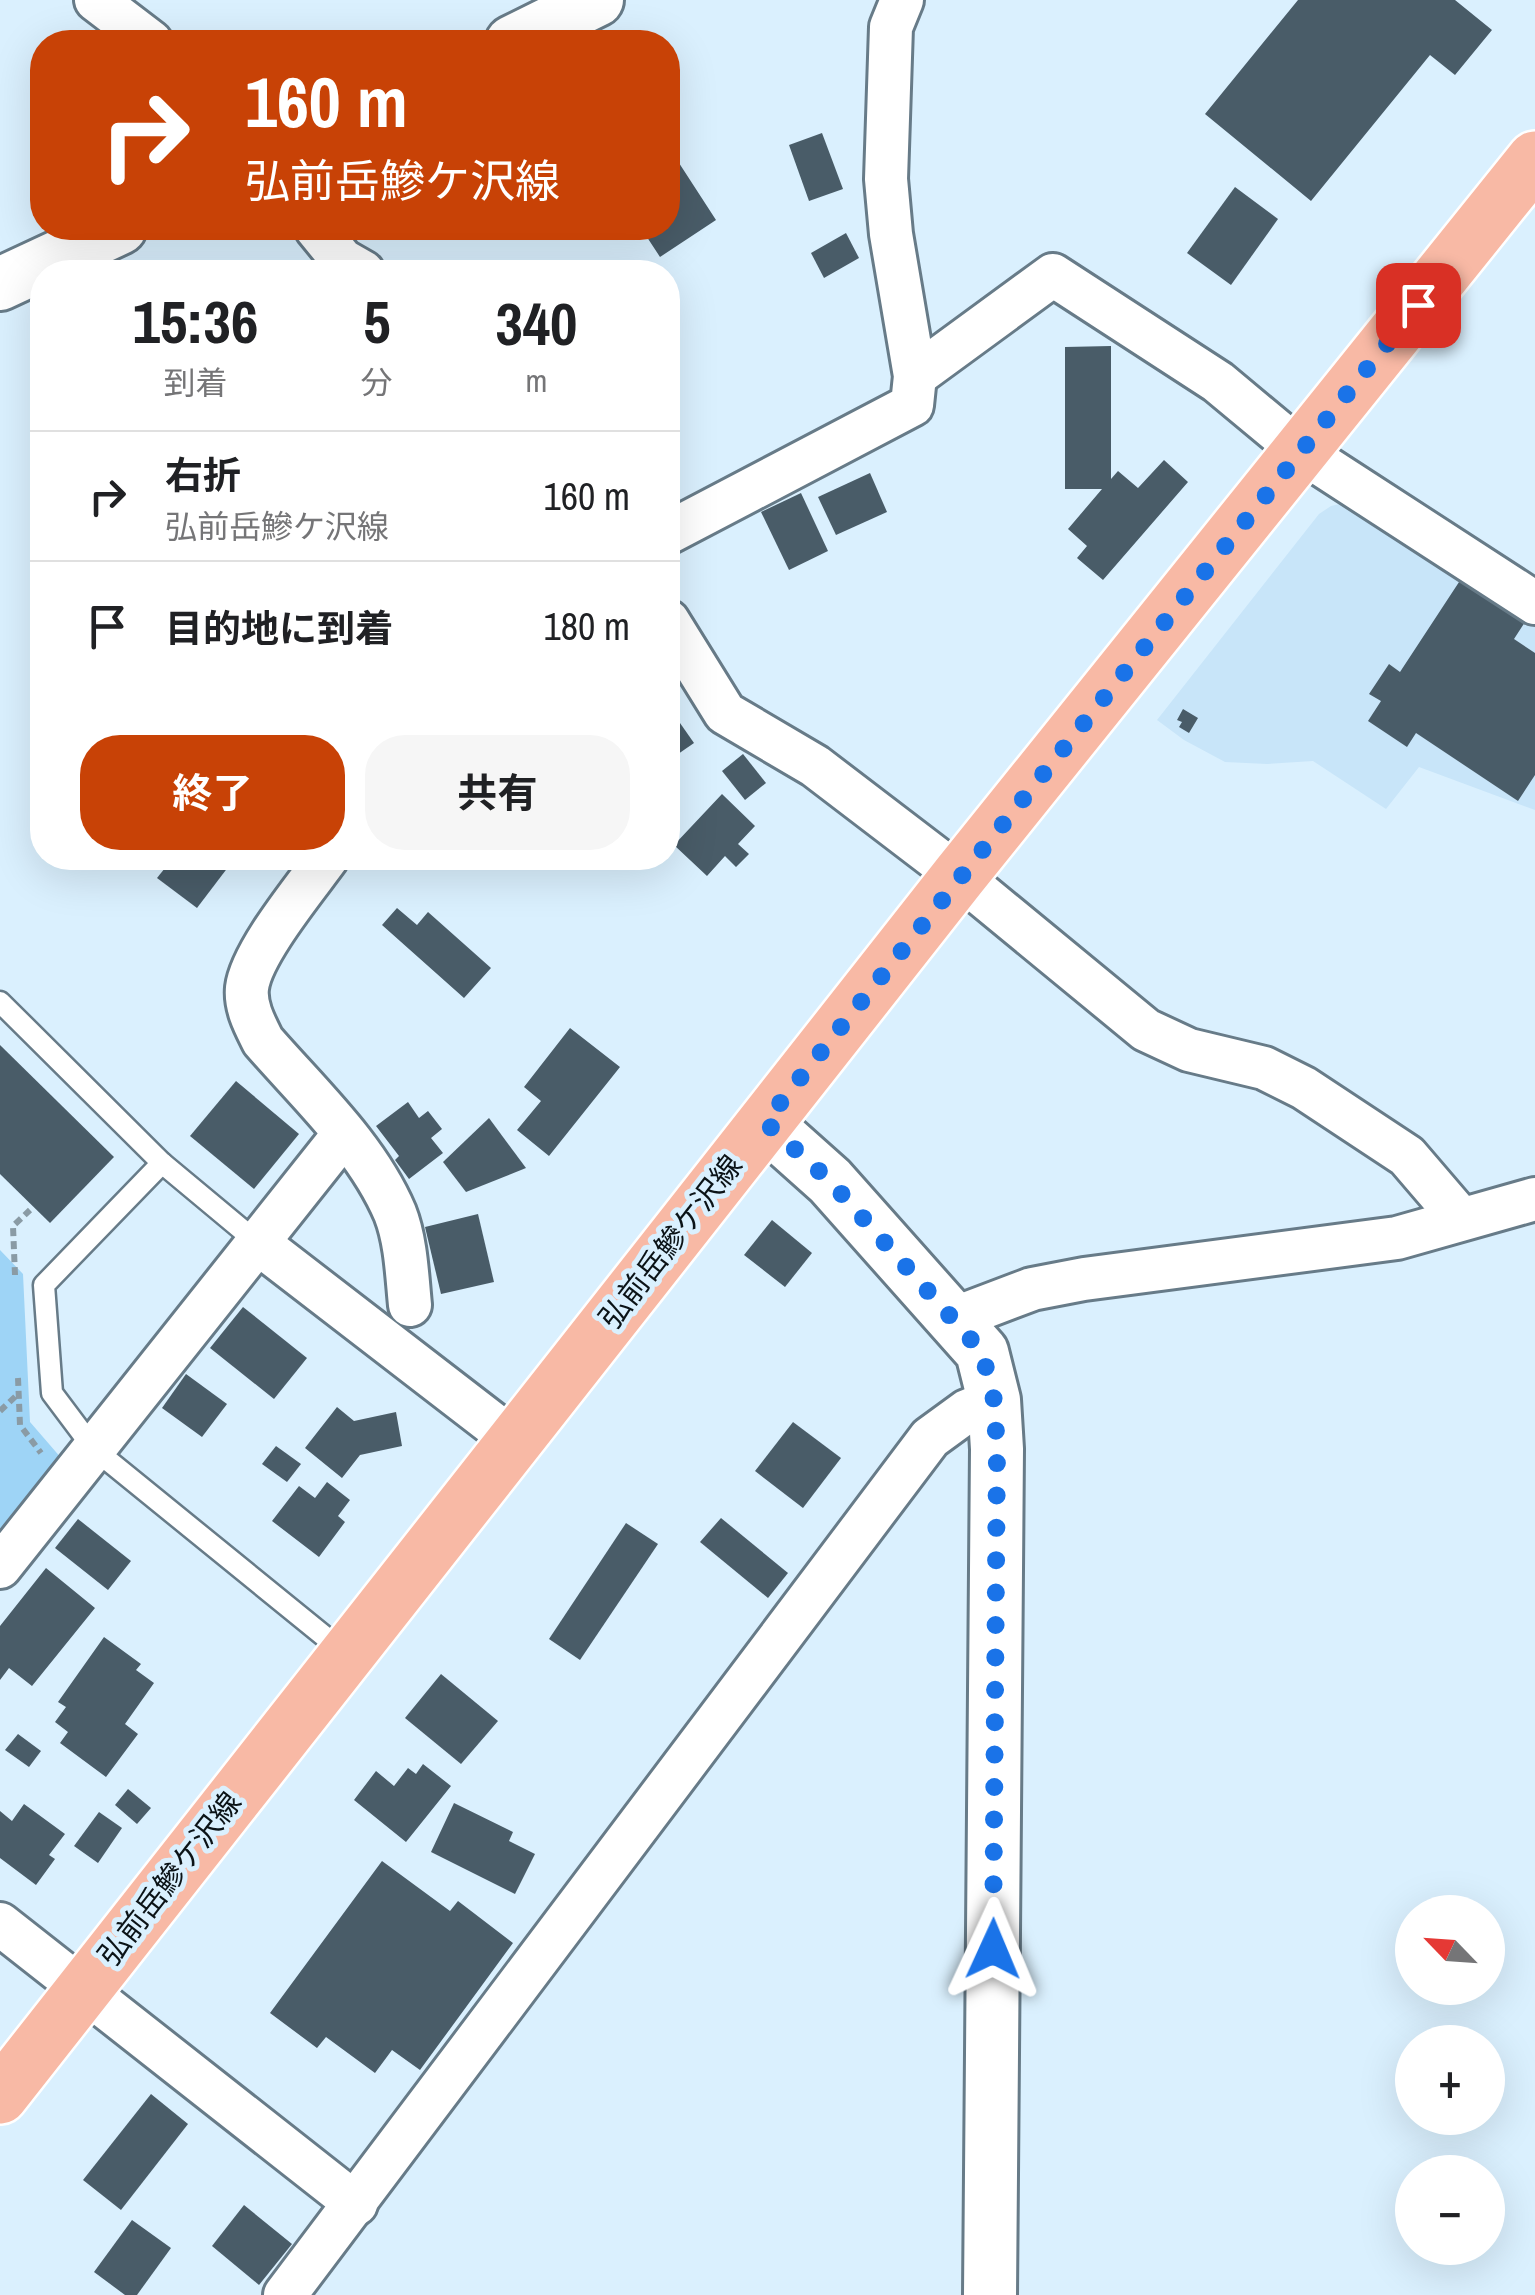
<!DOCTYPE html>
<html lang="ja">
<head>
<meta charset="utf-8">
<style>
  :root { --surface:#fff; --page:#f6f6f6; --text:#202124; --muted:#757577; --line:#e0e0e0; --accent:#c84206 }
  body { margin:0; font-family:"Archivo Narrow","Noto Sans JP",sans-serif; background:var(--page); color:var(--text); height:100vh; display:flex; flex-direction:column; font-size:38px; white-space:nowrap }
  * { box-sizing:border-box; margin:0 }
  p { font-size:32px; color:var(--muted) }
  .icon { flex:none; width:55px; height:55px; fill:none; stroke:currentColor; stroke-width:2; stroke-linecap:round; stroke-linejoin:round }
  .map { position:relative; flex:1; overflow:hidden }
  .panel { position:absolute; left:30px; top:260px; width:650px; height:610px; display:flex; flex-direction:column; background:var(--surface); border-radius:40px; box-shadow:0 10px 40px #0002 }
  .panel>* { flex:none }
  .top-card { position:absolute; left:30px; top:30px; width:650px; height:210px; border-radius:40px; box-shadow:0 10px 40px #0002; background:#c84206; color:#fff; overflow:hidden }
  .needle { width:65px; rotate:295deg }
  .tools { position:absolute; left:1395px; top:1895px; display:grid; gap:20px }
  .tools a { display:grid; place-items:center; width:110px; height:110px; border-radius:50%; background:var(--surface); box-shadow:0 10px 40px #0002; font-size:50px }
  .pin { position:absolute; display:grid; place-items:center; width:85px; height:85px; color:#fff; margin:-42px; border-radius:20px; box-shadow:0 5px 15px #0006 }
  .me { position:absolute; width:110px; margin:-55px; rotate:1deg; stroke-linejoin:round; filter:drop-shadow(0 0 8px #0008) }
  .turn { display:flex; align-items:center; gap:35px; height:210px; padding:0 50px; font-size:45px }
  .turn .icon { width:130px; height:130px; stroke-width:2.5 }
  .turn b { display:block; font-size:70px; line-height:85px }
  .eta { display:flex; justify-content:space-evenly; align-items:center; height:170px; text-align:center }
  .eta b { font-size:60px; font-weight:700; line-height:70px }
  .button { display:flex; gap:20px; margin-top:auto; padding:20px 50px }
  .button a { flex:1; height:115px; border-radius:40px; background:var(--accent); color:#fff; font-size:40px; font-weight:700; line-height:115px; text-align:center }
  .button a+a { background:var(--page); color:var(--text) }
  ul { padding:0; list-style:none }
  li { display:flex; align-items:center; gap:30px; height:130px; padding:0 50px; border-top:2px solid var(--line) }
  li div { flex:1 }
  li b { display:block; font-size:38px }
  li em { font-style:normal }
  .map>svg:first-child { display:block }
  .built { fill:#c8e5f9 }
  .green { fill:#9ed4f6 }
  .building { fill:#495c68 }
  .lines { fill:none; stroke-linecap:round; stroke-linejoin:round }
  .service-casing { stroke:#677b88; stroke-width:25 }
  .minor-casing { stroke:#677b88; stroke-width:48 }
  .tertiary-casing { stroke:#677b88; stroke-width:58 }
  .primary-casing { stroke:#fff; stroke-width:60 }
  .path { stroke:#8a9ba5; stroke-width:6; stroke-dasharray:8 5; stroke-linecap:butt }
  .service { stroke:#fff; stroke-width:20 }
  .minor { stroke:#fff; stroke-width:42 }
  .tertiary { stroke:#fff; stroke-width:52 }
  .primary { stroke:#f8b9a5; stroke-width:55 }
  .route { stroke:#1a73e8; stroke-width:18; stroke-dasharray:0 32.4 }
  .labels { text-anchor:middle; stroke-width:10; stroke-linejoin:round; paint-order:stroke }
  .street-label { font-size:30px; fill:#0b1317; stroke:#daf0fe }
</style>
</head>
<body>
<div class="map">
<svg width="1535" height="2295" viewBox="0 0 1535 2295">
  <rect width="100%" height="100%" fill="#daf0fe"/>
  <path class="built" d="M 1344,503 L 1535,621 L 1535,810 L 1419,767 L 1386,809 L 1313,761 L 1267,764 L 1225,762 L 1184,740 L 1157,720 L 1319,514 L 1331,506 Z"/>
  <path class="green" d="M 0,1250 L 23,1274 L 30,1422 L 62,1459 L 0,1537 Z"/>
  <g class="building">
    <path d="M 1298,0 L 1455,0 L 1492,30 L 1455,75 L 1430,55 L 1311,201 L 1205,114 Z"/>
    <path d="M 822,133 L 843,189 L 809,201 L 789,145 Z"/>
    <path d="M 668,146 L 716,220 L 660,257 L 641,228 L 668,228 Z"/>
    <path d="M 1235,187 L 1278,219 L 1231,285 L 1187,253 Z"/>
    <path d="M 846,233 L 859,258 L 824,278 L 811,253 Z"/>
    <path d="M 1111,346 L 1111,479 L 1118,471 L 1138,488 L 1164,460 L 1188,482 L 1103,580 L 1077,558 L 1087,546 L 1068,529 L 1102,489 L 1065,489 L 1065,347 Z"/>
    <path d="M 870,473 L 887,512 L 836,535 L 818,497 Z"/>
    <path d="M 801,493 L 828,551 L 789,570 L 761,512 Z"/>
    <path d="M 1461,579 L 1525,622 L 1514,639 L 1535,653 L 1535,775 L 1518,801 L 1416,733 L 1407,747 L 1368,721 L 1381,701 L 1369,694 L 1389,664 L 1400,672 Z"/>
    <path d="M 1183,709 L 1198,718 L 1189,733 L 1179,727 L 1182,722 L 1177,720 Z"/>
    <path d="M 673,713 L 694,743 L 668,761 L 668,717 Z"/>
    <path d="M 743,754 L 766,783 L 745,800 L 722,771 Z"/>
    <path d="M 722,794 L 755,826 L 738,844 L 749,854 L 736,867 L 725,856 L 707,876 L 674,845 Z"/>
    <path d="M 173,858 L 235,858 L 197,908 L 157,878 Z"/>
    <path d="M 397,908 L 417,925 L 428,912 L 491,968 L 464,998 L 382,925 Z"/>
    <path d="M 570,1028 L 620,1067 L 549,1156 L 517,1130 L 541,1101 L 524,1087 Z"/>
    <path d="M 0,1045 L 114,1157 L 50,1223 L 0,1174 Z"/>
    <path d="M 236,1081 L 299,1134 L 254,1189 L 190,1136 Z"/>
    <path d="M 408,1102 L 419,1118 L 428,1111 L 442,1129 L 431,1138 L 443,1153 L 409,1179 L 395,1160 L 399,1156 L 376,1126 Z"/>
    <path d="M 489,1118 L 526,1168 L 466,1192 L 443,1162 Z"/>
    <path d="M 478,1214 L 494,1282 L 441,1294 L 425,1227 Z"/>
    <path d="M 772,1220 L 812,1253 L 785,1287 L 744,1255 Z"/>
    <path d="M 243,1307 L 307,1358 L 274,1399 L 210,1348 Z"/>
    <path d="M 186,1374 L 227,1404 L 202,1437 L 162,1408 Z"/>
    <path d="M 337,1407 L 354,1421 L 396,1412 L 402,1446 L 360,1455 L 342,1478 L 305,1448 Z"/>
    <path d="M 793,1422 L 841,1458 L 803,1508 L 755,1471 Z"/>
    <path d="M 276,1446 L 301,1464 L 287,1482 L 262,1464 Z"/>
    <path d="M 327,1482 L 350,1500 L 338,1516 L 345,1522 L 319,1557 L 272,1521 L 299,1486 L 315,1498 Z"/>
    <path d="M 721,1518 L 788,1573 L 768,1598 L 700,1542 Z"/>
    <path d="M 78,1519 L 131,1561 L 108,1590 L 55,1548 Z"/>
    <path d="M 626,1523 L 658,1544 L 580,1660 L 549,1639 Z"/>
    <path d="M 46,1568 L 95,1608 L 32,1686 L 9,1668 L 0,1680 L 0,1626 Z"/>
    <path d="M 104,1637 L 141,1664 L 136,1670 L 154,1683 L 125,1724 L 138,1734 L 106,1777 L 60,1743 L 68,1732 L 55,1722 L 66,1707 L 58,1702 Z"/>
    <path d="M 441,1674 L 498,1721 L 461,1764 L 405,1718 Z"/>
    <path d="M 18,1734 L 41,1751 L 29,1767 L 5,1750 Z"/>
    <path d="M 423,1764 L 451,1786 L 406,1842 L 354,1800 L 376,1771 L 394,1786 L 408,1768 L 416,1774 Z"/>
    <path d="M 128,1789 L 151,1808 L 137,1824 L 115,1805 Z"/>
    <path d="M 454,1803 L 513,1832 L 509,1841 L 535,1854 L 515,1894 L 431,1852 Z"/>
    <path d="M 24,1804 L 65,1834 L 49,1855 L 55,1859 L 36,1885 L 0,1858 L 0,1811 L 12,1821 Z"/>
    <path d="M 99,1812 L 122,1828 L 98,1863 L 74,1846 Z"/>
    <path d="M 382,1861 L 450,1911 L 458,1901 L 513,1943 L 420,2070 L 392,2050 L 375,2073 L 326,2037 L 317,2048 L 270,2013 Z"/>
    <path d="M 151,2094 L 188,2124 L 121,2210 L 83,2180 Z"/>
    <path d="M 244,2205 L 292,2244 L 259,2285 L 212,2246 Z"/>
    <path d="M 132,2220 L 171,2248 L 137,2295 L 125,2295 L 94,2272 Z"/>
  </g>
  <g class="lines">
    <defs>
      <g id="service">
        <path d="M 0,1002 L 162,1163 L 258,1243"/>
        <path d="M 162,1163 L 44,1285 L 52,1393 L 94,1449 L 345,1653"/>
      </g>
      <g id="minor">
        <path d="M 96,0 L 151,42"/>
        <path d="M 316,228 L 342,260 L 363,272"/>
        <path d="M 915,376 L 1053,275 L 1218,382 L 1302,452 L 1535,603"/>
        <path d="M 668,533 L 912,405 L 915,376 L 891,234 L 886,179 L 891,27 L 902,0"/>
        <path d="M 668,621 L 725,713 L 815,766 L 959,876 L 1146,1030 L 1189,1050 L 1264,1068 L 1304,1088 L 1407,1156 L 1461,1219"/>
        <path d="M 327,858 C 306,887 251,953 247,988 C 245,1007 255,1025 263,1041 C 309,1094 367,1147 395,1213 C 406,1241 407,1275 410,1305"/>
        <path d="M 258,1243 L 515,1441"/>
        <path d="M 953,1319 L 1032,1289 L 1084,1279 L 1397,1238 L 1535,1199"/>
        <path d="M 0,1567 L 344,1134"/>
        <path d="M 0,1924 L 356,2204"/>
        <path d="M 285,2295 L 930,1438 L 967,1411 L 994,1400"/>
      </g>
      <g id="tertiary">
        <path d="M 512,42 L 597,0"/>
        <path d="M 0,284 L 120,228"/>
        <path d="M 765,1123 L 830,1181 L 982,1352 L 994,1400 L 997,1449 L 990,2295"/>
      </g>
      <path id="primary" d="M 0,2096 L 959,876 L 1535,159"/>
    </defs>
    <use href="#service" class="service-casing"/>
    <use href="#minor" class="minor-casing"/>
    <use href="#tertiary" class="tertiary-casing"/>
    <use href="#primary" class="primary-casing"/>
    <g class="path">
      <path d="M 15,1275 L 13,1226 L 30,1210"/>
      <path d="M 18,1378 L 20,1425 L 41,1453"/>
      <path d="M 0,1411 L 19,1393"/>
    </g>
    <use href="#service" class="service"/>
    <use href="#minor" class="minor"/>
    <use href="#tertiary" class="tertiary"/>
    <use href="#primary" class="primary"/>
  </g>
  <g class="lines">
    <path class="route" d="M 993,1949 L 997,1449 L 994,1400 L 982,1352 L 830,1181 L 765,1122 L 1418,305"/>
  </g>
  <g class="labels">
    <g class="street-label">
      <text transform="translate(671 1242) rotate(-52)" y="10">弘前岳鰺ケ沢線</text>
      <text transform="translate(170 1879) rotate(-52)" y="10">弘前岳鰺ケ沢線</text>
    </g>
  </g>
</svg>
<div class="tools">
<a><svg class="needle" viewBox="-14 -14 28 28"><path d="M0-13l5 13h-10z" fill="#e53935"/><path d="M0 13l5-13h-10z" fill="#757577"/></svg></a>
<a>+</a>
<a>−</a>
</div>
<div class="pin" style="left:1418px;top:305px;background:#d93025"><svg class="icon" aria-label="arrive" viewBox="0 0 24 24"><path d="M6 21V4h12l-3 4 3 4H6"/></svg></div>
<svg class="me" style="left:993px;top:1949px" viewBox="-20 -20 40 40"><path d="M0-17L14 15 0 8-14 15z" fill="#1a73e8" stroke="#fff" stroke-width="4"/></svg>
<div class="top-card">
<div class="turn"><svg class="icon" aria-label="right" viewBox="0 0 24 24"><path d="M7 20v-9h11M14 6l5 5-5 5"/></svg><div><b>160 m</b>弘前岳鰺ケ沢線</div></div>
</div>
<section class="panel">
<div class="eta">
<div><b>15:36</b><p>到着</p></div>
<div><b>5</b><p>分</p></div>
<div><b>340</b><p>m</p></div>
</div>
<ul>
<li><svg class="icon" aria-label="right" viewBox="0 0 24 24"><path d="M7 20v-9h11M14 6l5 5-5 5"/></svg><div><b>右折</b><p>弘前岳鰺ケ沢線</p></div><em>160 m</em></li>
<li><svg class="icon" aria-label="arrive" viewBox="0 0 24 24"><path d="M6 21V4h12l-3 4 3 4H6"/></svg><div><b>目的地に到着</b></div><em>180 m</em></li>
</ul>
<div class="button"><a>終了</a><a>共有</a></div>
</section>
</div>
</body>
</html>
